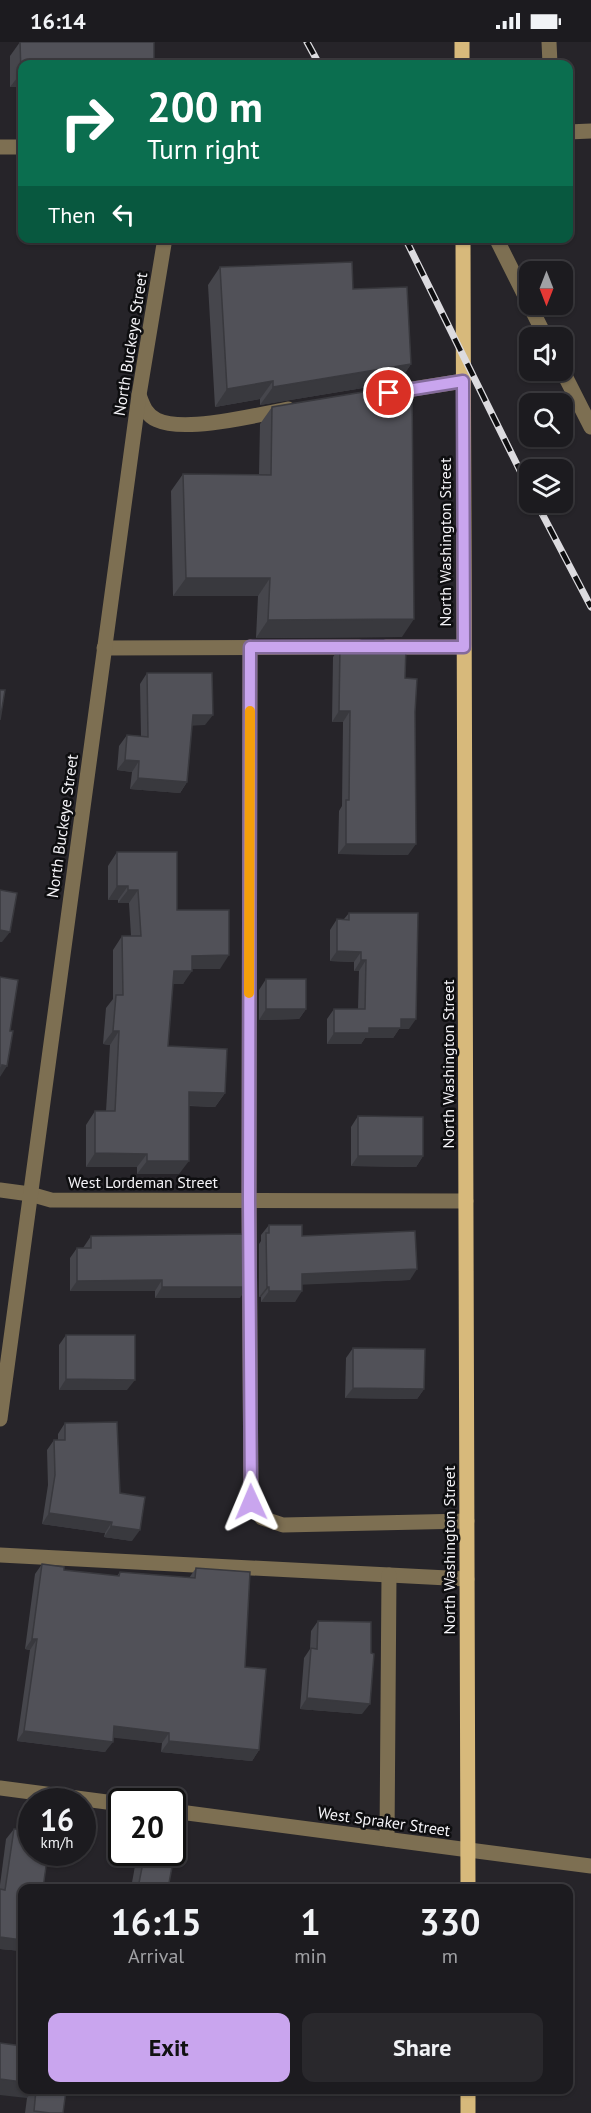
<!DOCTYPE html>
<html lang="en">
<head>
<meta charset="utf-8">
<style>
  :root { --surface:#1c1b1f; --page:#29282c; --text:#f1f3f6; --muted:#a0a1a4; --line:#3a393d; --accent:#c9a5ee }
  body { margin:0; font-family:"PT Sans",sans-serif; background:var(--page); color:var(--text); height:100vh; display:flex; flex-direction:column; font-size:22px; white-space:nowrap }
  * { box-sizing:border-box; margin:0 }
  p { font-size:20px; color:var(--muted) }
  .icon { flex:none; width:33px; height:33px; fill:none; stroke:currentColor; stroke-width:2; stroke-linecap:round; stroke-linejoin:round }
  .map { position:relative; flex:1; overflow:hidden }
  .panel { position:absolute; left:18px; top:1842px; width:555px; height:210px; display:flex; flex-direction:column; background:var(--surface); border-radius:12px; box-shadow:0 2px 4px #0004,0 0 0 2px var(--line) }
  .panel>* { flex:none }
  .banner { position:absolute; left:18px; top:18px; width:555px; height:183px; border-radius:12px; box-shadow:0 2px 4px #0004,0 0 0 2px var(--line); background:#0b6e4f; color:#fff; overflow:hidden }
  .needle { width:39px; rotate:180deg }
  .tools { position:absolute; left:519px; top:219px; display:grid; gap:12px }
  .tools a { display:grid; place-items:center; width:54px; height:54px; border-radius:12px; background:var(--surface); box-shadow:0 2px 4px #0004,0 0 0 2px var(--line); font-size:30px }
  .speed { position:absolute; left:18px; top:1746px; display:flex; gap:12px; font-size:30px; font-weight:700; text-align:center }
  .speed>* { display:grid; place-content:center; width:78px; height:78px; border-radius:50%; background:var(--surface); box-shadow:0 2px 4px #0004,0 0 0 2px var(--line); line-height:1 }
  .speed small { font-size:15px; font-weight:400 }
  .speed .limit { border:3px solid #111; border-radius:9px; background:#fff; color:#111 }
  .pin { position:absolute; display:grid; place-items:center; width:51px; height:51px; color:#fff; margin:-26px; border:3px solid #fff; border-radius:50%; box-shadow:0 2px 6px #0007 }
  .me { position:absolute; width:66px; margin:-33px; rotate:359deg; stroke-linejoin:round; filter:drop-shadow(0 0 4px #0008) }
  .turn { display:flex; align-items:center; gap:21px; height:126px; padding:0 30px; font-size:27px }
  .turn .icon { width:78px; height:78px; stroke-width:2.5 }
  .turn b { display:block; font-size:42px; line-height:51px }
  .then { display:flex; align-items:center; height:57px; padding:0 30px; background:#0003; gap:12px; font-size:22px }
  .eta { display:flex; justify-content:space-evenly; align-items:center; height:102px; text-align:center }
  .eta b { font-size:36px; font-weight:600; line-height:42px }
  .primary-button { display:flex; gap:12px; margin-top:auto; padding:12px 30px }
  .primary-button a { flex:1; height:69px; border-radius:12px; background:var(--accent); color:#111; font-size:24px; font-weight:600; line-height:69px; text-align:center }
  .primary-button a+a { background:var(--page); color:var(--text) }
  .status { display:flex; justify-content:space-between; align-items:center; height:42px; padding:0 30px; background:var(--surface); direction:ltr }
  .status svg { height:16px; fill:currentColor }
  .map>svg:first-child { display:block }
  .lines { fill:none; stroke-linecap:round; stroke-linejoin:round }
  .minor { stroke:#7d6f52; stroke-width:15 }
  .major { stroke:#d7b97b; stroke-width:15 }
  .rail-casing { stroke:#dcdbdf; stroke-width:7 }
  .rail { stroke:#0e0e10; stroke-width:4.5; stroke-dasharray:14; stroke-linecap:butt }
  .wall { fill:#46464c }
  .shaded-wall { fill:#39393e }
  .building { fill:#515158; stroke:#39393e; stroke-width:1.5 }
  .route-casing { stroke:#836b9b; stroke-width:15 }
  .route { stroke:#c9a5ee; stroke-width:10 }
  .slow { stroke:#f59e0b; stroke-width:10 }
  .labels { text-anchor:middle; stroke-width:5; stroke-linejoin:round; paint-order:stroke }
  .street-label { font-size:16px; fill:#f3f2f6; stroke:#0e0e10 }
</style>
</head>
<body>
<div class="status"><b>16:14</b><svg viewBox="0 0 49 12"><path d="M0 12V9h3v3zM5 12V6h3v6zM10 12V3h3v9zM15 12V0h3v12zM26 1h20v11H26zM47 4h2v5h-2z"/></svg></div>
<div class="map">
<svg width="591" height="2071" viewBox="0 0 591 2071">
  <rect width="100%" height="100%" fill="#262429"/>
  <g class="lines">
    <g class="minor">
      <path d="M 549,0 L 550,22"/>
      <path d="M 568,90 L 591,89"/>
      <path d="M 0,105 L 22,105"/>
      <path d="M 496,196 L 546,296"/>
      <path d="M 562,328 L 591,385"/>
      <path d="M 394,350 L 463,339"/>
      <path d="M 139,353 C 143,364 146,373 157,378 C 185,391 257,373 288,367"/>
      <path d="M 250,605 L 249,1158 L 251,1460 L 262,1476 L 283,1483 L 467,1479"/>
      <path d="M 386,605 L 464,605"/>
      <path d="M 104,606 L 359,605"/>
      <path d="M 0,1148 L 30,1152 L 51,1158 L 466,1159"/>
      <path d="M 0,1377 L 139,353 L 165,196"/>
      <path d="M 0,1513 L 467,1537"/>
      <path d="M 0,1746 L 122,1762"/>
      <path d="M 172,1769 L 591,1824"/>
      <path d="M 387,1797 L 389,1533"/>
    </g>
    <g class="major">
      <path d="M 462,0 L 462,22"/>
      <path d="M 463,196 L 468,1846"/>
      <path d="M 468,2048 L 468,2071"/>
    </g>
    <defs>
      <g id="rail">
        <path d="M 307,0 L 319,22"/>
        <path d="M 405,196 L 530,449"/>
        <path d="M 536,460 L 591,565"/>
      </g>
    </defs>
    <use href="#rail" class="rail-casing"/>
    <use href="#rail" class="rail"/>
  </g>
  <g class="wall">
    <path d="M 20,0 L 22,45 L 10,45 L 10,14 Z"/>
    <path d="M 220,225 L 353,247 L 411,322 L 399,340 L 260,363 L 260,357 L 215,365 L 208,243 Z"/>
    <path d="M 272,365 L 402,595 L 256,596 L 258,554 L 173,554 L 171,449 L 183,432 L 259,432 L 260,382 Z"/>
    <path d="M 340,605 L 405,636 L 408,813 L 338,812 L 339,769 L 342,764 L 343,680 L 332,680 L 333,615 Z"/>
    <path d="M 147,631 L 205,683 L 192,683 L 187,740 L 180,751 L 130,747 L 132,730 L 117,728 L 119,704 L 127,693 L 141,694 L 140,642 Z"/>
    <path d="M 117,810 L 177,868 L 220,927 L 192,927 L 183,942 L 173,942 L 168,1004 L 225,1051 L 215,1065 L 189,1064 L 179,1132 L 137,1132 L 137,1125 L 86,1125 L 86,1083 L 95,1069 L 106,1069 L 110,1003 L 103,1002 L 106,966 L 113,957 L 113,908 L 122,894 L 131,894 L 129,861 L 118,861 L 118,858 L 108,858 L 108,824 Z"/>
    <path d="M 349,871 L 409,987 L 399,987 L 393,996 L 365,996 L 361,1002 L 327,1002 L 327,977 L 334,967 L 358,967 L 359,929 L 354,929 L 354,920 L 330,919 L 330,888 L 337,877 L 344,877 Z"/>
    <path d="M 266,937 L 306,967 L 299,977 L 259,978 L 259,948 Z"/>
    <path d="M 358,1074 L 423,1114 L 416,1125 L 351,1124 L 351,1085 Z"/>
    <path d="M 269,1183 L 410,1238 L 302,1242 L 295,1260 L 261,1260 L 261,1255 L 259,1255 L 259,1202 L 261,1199 L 261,1193 Z"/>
    <path d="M 91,1194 L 240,1256 L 155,1256 L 155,1249 L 70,1249 L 70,1216 L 77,1206 L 83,1206 Z"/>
    <path d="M 66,1293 L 127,1348 L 59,1348 L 59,1303 Z"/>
    <path d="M 353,1306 L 424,1347 L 417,1357 L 345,1356 L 346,1316 Z"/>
    <path d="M 65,1381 L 120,1451 L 132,1499 L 104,1495 L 105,1491 L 42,1482 L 48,1443 L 47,1408 L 54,1398 L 58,1398 L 58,1392 Z"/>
    <path d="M 42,1522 L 64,1528 L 117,1534 L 120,1530 L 189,1536 L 196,1526 L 245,1625 L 259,1708 L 252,1719 L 161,1710 L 162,1701 L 113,1695 L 105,1710 L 17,1699 L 30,1608 L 25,1607 L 35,1532 Z"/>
    <path d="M 318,1579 L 362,1672 L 300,1667 L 304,1616 L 310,1607 L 311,1589 Z"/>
    <path d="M 14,1787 L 22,1846 L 22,1909 L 0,1907 L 0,1843 L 6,1797 Z"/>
    <path d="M 145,1810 L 151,1810 L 168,1846 L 131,1846 L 135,1824 Z"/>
    <path d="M 22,2048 L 66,2048 L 63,2071 L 25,2071 L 27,2056 Z"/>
  </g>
  <g class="shaded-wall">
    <path d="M 21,31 L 22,31 L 22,45 L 10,45 Z"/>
    <path d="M 411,322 L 399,340 L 260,363 L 273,345 Z"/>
    <path d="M 273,339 L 260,357 L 215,365 L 227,347 Z"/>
    <path d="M 186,536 L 270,536 L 258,554 L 173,554 Z"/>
    <path d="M 414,577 L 402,595 L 256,596 L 268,578 Z"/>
    <path d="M 339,669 L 350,669 L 343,680 L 332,680 Z"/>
    <path d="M 193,673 L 213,673 L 205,683 L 186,684 Z"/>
    <path d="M 125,718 L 139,719 L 132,730 L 117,728 Z"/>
    <path d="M 138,736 L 187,740 L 180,751 L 130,747 Z"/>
    <path d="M 346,802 L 416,802 L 408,813 L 338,812 Z"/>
    <path d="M 117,844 L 128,844 L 118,858 L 108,858 Z"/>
    <path d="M 128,848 L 138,848 L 129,861 L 118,861 Z"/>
    <path d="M 0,888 L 10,890 L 2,900 L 0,900 Z"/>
    <path d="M 337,909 L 361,910 L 354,920 L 330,919 Z"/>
    <path d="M 229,913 L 220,927 L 183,927 L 192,914 Z"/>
    <path d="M 361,918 L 366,918 L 359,929 L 354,929 Z"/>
    <path d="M 174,929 L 192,929 L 183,942 L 165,942 Z"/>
    <path d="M 266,967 L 306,967 L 299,977 L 259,978 Z"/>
    <path d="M 401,977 L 416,977 L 409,987 L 399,987 L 393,996 L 365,996 L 361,1002 L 327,1002 L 334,991 L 369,986 Z"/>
    <path d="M 113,989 L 119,989 L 110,1003 L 103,1002 Z"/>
    <path d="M 2,1023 L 7,1024 L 0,1035 Z"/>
    <path d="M 189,1050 L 225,1051 L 215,1065 L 179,1063 Z"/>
    <path d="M 95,1111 L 147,1112 L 137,1125 L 86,1125 Z"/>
    <path d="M 358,1114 L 423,1114 L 416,1125 L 351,1124 Z"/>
    <path d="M 147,1119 L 189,1119 L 179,1132 L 137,1132 Z"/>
    <path d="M 417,1227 L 410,1238 L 295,1243 L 302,1232 Z"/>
    <path d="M 162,1238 L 155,1249 L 70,1249 L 77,1239 Z"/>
    <path d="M 162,1245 L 247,1245 L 240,1256 L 155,1256 Z"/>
    <path d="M 267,1245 L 269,1245 L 261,1255 L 259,1255 Z"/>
    <path d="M 269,1249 L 302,1249 L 295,1260 L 261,1260 Z"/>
    <path d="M 66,1337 L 135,1338 L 127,1348 L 59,1348 Z"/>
    <path d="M 353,1346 L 424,1347 L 417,1357 L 345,1356 Z"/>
    <path d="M 49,1471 L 112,1480 L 105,1491 L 42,1482 Z"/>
    <path d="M 111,1484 L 140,1488 L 132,1499 L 104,1495 Z"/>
    <path d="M 32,1597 L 37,1597 L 30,1608 L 25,1607 Z"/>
    <path d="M 307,1656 L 370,1662 L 362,1672 L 300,1667 Z"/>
    <path d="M 114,1684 L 169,1691 L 162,1701 L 107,1695 Z"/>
    <path d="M 24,1689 L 113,1700 L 105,1710 L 17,1699 Z"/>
    <path d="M 169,1699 L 259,1708 L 252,1719 L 161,1710 Z"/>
    <path d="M 0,1895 L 22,1898 L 22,1909 L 0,1907 Z"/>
    <path d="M 0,2037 L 22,2040 L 22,2048 L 33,2048 L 27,2056 L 0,2053 Z"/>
  </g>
  <g class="building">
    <path d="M 20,0 L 154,0 L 154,22 L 22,22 L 22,31 L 21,31 Z"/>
    <path d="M 352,220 L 353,247 L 407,245 L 411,322 L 273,345 L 273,339 L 227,347 L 220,225 Z"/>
    <path d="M 412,342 L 414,577 L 268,578 L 270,536 L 186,536 L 183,432 L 271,433 L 272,365 Z"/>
    <path d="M 340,605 L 406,605 L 405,636 L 417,637 L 415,670 L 416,802 L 346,802 L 346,758 L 349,758 L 350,669 L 339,669 Z"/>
    <path d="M 147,631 L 212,631 L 213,673 L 193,673 L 187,740 L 138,736 L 139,719 L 125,718 L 127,693 L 148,695 Z"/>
    <path d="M 0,648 L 5,648 L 0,678 Z"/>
    <path d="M 117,810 L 177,810 L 177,868 L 229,868 L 229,913 L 192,914 L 192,929 L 174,929 L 168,1004 L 227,1007 L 225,1051 L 189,1050 L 189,1119 L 147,1119 L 147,1112 L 95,1111 L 95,1069 L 115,1069 L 119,989 L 113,989 L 116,953 L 123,953 L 122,894 L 141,894 L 138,848 L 128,848 L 128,844 L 117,844 Z"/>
    <path d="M 0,848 L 17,851 L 10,890 L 0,888 Z"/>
    <path d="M 349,871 L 418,871 L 416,977 L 401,977 L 401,986 L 369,986 L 369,991 L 334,991 L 334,967 L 365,967 L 366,918 L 361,918 L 361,910 L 337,909 L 337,877 L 349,878 Z"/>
    <path d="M 0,935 L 18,938 L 10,989 L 13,989 L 7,1024 L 2,1023 L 0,1034 Z"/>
    <rect x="266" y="937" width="40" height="30"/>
    <path d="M 358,1074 L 423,1075 L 423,1114 L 358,1114 Z"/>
    <path d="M 269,1183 L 302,1183 L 302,1194 L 415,1189 L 417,1227 L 302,1232 L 302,1249 L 269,1249 L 269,1245 L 267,1245 L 266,1191 L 269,1191 Z"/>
    <path d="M 247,1192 L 247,1245 L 162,1245 L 162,1238 L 77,1239 L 77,1206 L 91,1206 L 91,1194 Z"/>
    <path d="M 66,1293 L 135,1293 L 135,1338 L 66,1337 Z"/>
    <path d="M 353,1306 L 425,1307 L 424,1347 L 353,1346 Z"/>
    <path d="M 117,1380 L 120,1451 L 145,1455 L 140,1488 L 111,1484 L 112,1480 L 49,1471 L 55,1433 L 54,1398 L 65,1398 L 65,1381 Z"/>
    <path d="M 42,1522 L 64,1525 L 64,1528 L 119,1534 L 120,1530 L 195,1536 L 196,1526 L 250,1530 L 245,1625 L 266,1627 L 259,1708 L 169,1699 L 169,1691 L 114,1684 L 113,1700 L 24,1689 L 37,1597 L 32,1597 Z"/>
    <path d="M 318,1579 L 371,1580 L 371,1611 L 374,1612 L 370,1662 L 307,1656 L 311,1606 L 317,1607 Z"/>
    <path d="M 14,1787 L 32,1789 L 32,1810 L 48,1810 L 43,1846 L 22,1846 L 22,1898 L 0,1895 L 0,1847 L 5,1848 Z"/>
    <path d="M 145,1810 L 151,1810 L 174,1815 L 168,1846 L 138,1846 Z"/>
    <path d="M 0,2001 L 22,2004 L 22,2040 L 0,2037 Z"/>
    <path d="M 36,2048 L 66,2048 L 63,2071 L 50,2071 L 34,2069 Z"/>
  </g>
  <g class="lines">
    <defs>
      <path id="route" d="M 251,1460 L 249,1158 L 250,605 L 464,605 L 463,339 L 389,351"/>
    </defs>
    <use href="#route" class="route-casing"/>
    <use href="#route" class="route"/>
    <path class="slow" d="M 249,951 L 250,669"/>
  </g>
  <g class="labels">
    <g class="street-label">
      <text transform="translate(130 302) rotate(-81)" y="6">North Buckeye Street</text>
      <text transform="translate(445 500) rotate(-90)" y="6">North Washington Street</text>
      <text transform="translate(62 784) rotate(-82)" y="6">North Buckeye Street</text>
      <text transform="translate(448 1022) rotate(-90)" y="6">North Washington Street</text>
      <text x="143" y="1146">West Lordeman Street</text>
      <text transform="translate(449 1508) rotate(-90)" y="6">North Washington Street</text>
      <text transform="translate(384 1779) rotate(8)" y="6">West Spraker Street</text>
    </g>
  </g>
</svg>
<div class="tools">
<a><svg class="needle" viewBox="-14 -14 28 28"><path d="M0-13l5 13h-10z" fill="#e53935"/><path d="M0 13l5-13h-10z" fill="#a0a1a4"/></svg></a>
<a><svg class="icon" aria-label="sound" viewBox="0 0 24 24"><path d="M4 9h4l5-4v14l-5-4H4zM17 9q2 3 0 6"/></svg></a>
<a><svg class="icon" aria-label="search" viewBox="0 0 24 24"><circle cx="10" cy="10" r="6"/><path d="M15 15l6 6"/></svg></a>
<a><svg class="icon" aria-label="layers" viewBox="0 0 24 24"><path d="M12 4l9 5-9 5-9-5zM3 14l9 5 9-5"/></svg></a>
</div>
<div class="speed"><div>16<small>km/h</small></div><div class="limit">20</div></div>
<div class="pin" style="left:389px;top:351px;background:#d93025"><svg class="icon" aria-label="arrive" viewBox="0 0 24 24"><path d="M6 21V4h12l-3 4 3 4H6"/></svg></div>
<svg class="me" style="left:251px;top:1460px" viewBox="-20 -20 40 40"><path d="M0-17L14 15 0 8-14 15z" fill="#c9a5ee" stroke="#fff" stroke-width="4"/></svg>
<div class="banner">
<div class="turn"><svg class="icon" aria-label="right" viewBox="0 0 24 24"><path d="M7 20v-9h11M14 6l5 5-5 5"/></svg><div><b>200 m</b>Turn right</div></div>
<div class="then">Then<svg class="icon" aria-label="left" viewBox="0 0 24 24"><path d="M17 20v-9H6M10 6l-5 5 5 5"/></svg></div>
</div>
<section class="panel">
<div class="eta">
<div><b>16:15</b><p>Arrival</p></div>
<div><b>1</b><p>min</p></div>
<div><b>330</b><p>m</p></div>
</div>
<div class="primary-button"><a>Exit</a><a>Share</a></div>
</section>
</div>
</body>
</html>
